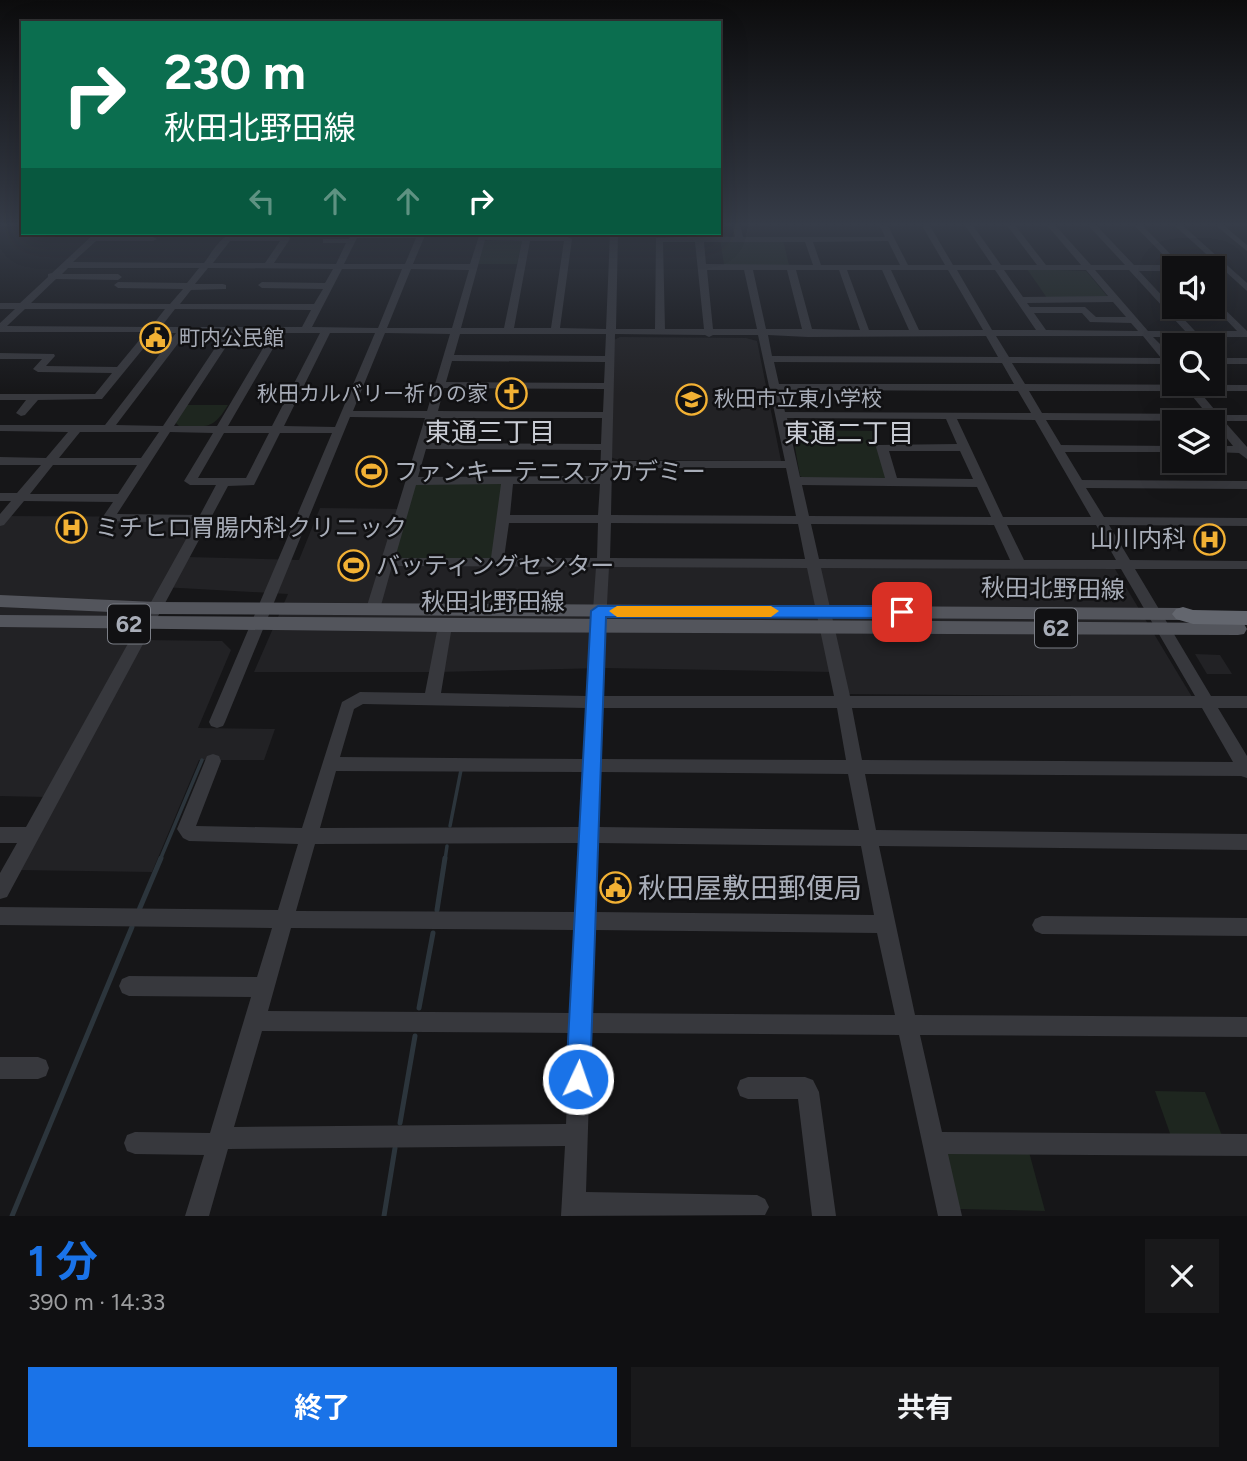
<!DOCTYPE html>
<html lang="ja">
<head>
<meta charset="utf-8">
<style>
  :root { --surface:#101012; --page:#19191b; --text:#f1f3f6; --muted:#9c9d9f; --line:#303032; --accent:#1a73e8 }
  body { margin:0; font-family:Figtree,"Noto Sans JP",sans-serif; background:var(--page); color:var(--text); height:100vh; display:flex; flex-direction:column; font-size:26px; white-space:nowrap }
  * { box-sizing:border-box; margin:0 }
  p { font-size:23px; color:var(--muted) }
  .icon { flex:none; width:38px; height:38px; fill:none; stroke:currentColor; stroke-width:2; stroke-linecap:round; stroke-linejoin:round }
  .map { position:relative; height:1216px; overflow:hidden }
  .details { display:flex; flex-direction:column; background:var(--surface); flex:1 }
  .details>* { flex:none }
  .hud { position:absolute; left:21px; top:21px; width:700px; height:214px; border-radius:0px; box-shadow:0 7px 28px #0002,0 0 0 2px var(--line); background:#0b6e4f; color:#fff; overflow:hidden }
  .tools { position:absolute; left:1162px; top:256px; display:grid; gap:14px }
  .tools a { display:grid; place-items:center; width:63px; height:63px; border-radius:0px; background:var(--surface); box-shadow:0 7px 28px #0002,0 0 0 2px var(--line); font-size:35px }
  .pin { position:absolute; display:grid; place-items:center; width:60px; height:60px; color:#fff; margin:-30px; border-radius:14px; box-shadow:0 4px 10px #0006 }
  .me { position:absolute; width:77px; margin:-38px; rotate:3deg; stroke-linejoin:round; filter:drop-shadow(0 0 5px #0008) }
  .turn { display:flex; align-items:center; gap:24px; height:147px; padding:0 28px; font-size:32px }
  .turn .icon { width:91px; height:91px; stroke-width:2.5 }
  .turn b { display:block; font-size:49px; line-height:60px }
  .lanes { display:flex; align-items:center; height:66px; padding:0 28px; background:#0003; justify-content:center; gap:35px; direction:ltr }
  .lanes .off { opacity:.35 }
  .round { display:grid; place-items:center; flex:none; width:74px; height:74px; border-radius:0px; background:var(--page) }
  .summary { display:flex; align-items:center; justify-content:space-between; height:119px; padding:0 28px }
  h1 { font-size:42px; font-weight:700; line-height:52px; color:var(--accent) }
  .primary-button { display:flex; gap:14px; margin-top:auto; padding:14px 28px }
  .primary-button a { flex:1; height:80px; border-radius:0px; background:var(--accent); color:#fff; font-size:28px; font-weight:700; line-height:80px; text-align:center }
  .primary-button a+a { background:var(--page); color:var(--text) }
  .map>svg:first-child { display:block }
  .built { fill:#222225 }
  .green { fill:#1e261f }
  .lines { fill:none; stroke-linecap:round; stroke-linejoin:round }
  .stream-far1 { stroke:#2c353c; stroke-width:3.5 }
  .stream { stroke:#2c353c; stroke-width:5 }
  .minor { fill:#37383d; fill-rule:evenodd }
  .major { fill:#53555c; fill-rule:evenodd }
  .highway { fill:#63666e; fill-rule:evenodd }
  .route { fill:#1a73e8; stroke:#114b97; stroke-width:2 }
  .slow { fill:#f59e0b }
  .labels { text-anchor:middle; stroke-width:5; stroke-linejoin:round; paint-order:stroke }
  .far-poi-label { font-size:21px; fill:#a8adb8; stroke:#111113; text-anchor:start }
  .shield { fill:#111113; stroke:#7b7e86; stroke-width:2 }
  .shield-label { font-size:23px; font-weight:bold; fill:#a8adb8 }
  .poi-label { font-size:24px; fill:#a8adb8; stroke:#111113; text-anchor:start }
  .street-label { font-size:24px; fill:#a8adb8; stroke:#111113 }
  .neighbourhood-label { font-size:26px; fill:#c9ccd4; stroke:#111113 }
  .near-poi-label { font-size:28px; fill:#a8adb8; stroke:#111113; text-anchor:start }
</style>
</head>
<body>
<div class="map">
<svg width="1247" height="1216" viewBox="0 0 1247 1216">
  <rect width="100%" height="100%" fill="#161618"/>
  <g class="built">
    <path d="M 620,337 L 746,338 L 757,341 L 781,461 L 619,460 L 610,457 L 614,340 Z"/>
    <path d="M 320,508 L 406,509 L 389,562 L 1115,569 L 1192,697 L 846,694 L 832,672 L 604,668 L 438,672 L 254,672 L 288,594 L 162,587 L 46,797 L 0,796 L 0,516 L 209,517 L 187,557 L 299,560 Z"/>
    <path d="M 143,640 L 222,641 L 231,650 L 198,728 L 275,729 L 264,760 L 199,760 L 152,872 L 18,870 Z"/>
    <path d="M 1195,654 L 1220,655 L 1232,674 L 1207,674 Z"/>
  </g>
  <g class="green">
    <path d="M 720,239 L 783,240 L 789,265 L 724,265 Z"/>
    <path d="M 488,240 L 522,241 L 517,264 L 477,264 L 484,241 Z"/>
    <path d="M 1027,269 L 1086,271 L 1107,296 L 1047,298 Z"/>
    <path d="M 186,405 L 228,405 C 212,431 207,426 179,426 L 175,422 Z"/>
    <path d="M 792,430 L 873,431 L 888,480 L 806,479 L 800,476 Z"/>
    <path d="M 508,480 L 495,560 L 389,560 L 411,481 Z"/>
    <path d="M 1155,1091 L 1205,1092 L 1224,1141 L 1172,1139 Z"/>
    <path d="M 946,1150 L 1029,1152 L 1045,1211 L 959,1209 Z"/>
  </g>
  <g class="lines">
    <g class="stream-far1">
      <path d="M 450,826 L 461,770"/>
      <path d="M 160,860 L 202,760"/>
      <path d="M 445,860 L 447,846"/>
    </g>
    <g class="stream">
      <path d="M 139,910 L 161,858"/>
      <path d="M 437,910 L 445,858"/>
      <path d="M 419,1008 L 433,933"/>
      <path d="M 400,1123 L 415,1036"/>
      <path d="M 12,1216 L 132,927"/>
      <path d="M 384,1216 L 395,1148"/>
    </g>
    <g class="minor">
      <path d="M 732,224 L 740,224 L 743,237 L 885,237 L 879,224 L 887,224 L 908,265 L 945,265 L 921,224 L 929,224 L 953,265 L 992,265 L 964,224 L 972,224 L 1001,265 L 1037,265 L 1006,224 L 1014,224 L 1046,265 L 1081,265 L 1046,224 L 1054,224 L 1091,265 L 1125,265 L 1087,224 L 1095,224 L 1134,265 L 1173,265 L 1133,224 L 1141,224 L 1184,268 L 1174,268 L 1174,271 L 1139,271 L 1195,331 L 1237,331 L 1213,306 L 1213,298 L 1247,331 L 1247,337 L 1153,337 L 1174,358 L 1174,365 L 1166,364 L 1012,363 L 1025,384 L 1247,385 L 1247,391 L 1199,391 L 1219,415 L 1247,415 L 1247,421 L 1224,421 L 1247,447 L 1247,459 L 1239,453 L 1213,452 L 1213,446 L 1233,446 L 1213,421 L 1046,420 L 1061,445 L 1174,446 L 1174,452 L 1065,452 L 1082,480 L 1247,481 L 1247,489 L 1086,488 L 1104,517 L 1247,518 L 1247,526 L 1109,525 L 1130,560 L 1247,561 L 1247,569 L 1135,569 L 1211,696 L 1247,696 L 1247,708 L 1218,708 L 1247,756 L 1247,778 L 1241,776 L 865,774 L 876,830 L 1247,834 L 1247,850 L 879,846 L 915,1015 L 1247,1017 L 1247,1037 L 920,1035 L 942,1132 L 1247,1134 L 1247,1156 L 948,1154 L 962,1216 L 938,1216 L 899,1035 L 591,1033 L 586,1192 L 757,1195 L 765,1199 L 769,1207 L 765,1215 L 561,1216 L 565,1146 L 228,1149 L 209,1216 L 185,1216 L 204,1155 L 135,1154 L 127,1151 L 124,1143 L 127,1135 L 135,1132 L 210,1133 L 251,997 L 129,996 L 122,993 L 119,986 L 122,979 L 129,976 L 257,977 L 272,928 L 0,925 L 0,907 L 278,910 L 298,844 L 189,841 L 183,838 L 177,829 L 207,756 L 213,754 L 219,756 L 221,761 L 196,826 L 302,828 L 342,702 L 360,692 L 425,693 L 438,626 L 445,621 L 452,626 L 441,693 L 587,696 L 596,567 L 392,566 L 380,609 L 378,612 L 368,612 L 366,609 L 425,418 L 350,417 L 225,722 L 223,726 L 217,728 L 211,726 L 209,722 L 332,433 L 280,433 L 254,485 L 228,486 L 7,897 L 0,899 L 0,873 L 17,843 L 0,843 L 0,827 L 26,827 L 195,523 L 104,521 L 102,518 L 113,502 L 24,501 L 4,525 L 0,526 L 0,514 L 11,501 L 0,501 L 0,493 L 17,493 L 41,465 L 0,465 L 0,457 L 46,458 L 68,432 L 0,431 L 0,425 L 105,425 L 176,333 L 156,333 L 102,399 L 38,400 L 25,415 L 21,416 L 16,413 L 26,400 L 0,400 L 0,394 L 95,394 L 112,373 L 38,372 L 33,369 L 42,359 L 0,359 L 0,353 L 54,354 L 55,356 L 46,366 L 117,367 L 146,332 L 0,332 L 0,323 L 15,309 L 0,309 L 0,303 L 20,303 L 48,277 L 48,274 L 52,273 L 95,233 L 103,233 L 101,236 L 153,237 L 157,239 L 153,241 L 96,241 L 73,262 L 204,263 C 213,251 222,233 237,233 L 234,237 L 289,237 L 290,239 L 274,263 L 336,264 L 346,243 L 323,243 L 323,239 L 349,239 L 352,233 L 426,233 L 413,264 L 470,264 L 479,236 L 523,236 L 524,233 L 532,233 L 531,236 L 568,237 L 572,239 L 560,328 L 606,329 L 610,233 L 618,233 L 616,329 L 655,329 L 656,238 L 699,236 L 735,237 ZM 357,238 L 416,238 L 405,264 L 344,264 ZM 485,240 L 522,241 L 504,328 L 461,328 ZM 230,241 L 280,241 L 265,263 L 213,263 ZM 530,241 L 564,241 L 551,328 L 514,328 ZM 888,241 L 900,265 L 821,265 L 813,242 ZM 663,242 L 695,242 L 704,329 L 665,329 ZM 704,242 L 805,242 L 813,265 L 706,264 ZM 68,268 L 199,268 L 187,283 L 118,282 L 114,285 L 118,288 L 183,289 L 170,304 L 31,303 L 56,279 L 118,280 L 122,277 L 118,274 L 62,274 ZM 208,268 L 333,269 L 325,283 L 262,282 L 258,285 L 262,288 L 323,289 L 314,304 L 180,304 L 191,290 L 226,289 L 226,285 L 223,284 L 195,284 ZM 342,269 L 402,269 L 378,328 L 312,327 ZM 411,269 L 469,270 L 452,328 L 387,328 ZM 707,270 L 744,270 L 757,329 L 713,329 ZM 753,270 L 787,270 L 802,329 L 766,329 ZM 796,270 L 839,270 L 860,330 L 812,329 ZM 847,270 L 882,270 L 909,330 L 869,330 ZM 891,270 L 948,270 L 983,330 L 919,330 ZM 957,270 L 995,270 L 1036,330 L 992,330 ZM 1004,270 L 1086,270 L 1108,296 L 1023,297 ZM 1095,270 L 1129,270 L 1185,331 L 1148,331 ZM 1113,302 L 1126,317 L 1096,317 L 1085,307 L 1030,307 L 1027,303 ZM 25,309 L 165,309 L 151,327 L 7,326 ZM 175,309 L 311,310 L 302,327 L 161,327 ZM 1034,313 L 1082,313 L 1090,322 L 1131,323 L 1138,331 L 1046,330 ZM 186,333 L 225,333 L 163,426 L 116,425 ZM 235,333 L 272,333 L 217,426 L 174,426 ZM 282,333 L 320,333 L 272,426 L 228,426 ZM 330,333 L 375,333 L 335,427 L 284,426 ZM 385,333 L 450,334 L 427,411 L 353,411 ZM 460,334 L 606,334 L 605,356 L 454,355 ZM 615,334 L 705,335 L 709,337 L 713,335 L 758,335 L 785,461 L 612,461 ZM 768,335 L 808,337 L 986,336 L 998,357 L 772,356 ZM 996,336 L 1143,336 L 1161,358 L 1009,357 ZM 452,361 L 605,362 L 604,383 L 446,382 ZM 774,362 L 1002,363 L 1014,384 L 779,384 ZM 444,388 L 604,389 L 603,412 L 438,411 ZM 780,390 L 1018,391 L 1031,413 L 785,412 ZM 1029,391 L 1188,391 L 1207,414 L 1042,413 ZM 436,418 L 602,418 L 601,444 L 428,443 ZM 787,418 L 946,419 L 957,444 L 878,445 L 876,447 L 885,478 L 800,477 ZM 957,419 L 1035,420 L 1091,517 L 1003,517 ZM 80,432 L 159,432 L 141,458 L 59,458 ZM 170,432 L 213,433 L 184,481 L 190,485 L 216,485 L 200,515 L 117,514 ZM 224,433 L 269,433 L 246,478 L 198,478 ZM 426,449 L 601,450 L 600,476 L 418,477 ZM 889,451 L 960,451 L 973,479 L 897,478 ZM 53,465 L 137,465 L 118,494 L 30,494 ZM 612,468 L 786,468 L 796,516 L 611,515 ZM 501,484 L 491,558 L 395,558 L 416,485 ZM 513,484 L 600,484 L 598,515 L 510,515 ZM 802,485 L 977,487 L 991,517 L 809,516 ZM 509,523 L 598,523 L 597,558 L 504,558 ZM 611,523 L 798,524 L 805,559 L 610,558 ZM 811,524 L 994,525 L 1010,560 L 819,559 ZM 1007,525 L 1096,525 L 1116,560 L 1024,560 ZM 609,567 L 807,568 L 834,696 L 602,696 ZM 821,568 L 1121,569 L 1195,696 L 850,696 ZM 363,704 L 586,708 L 583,759 L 340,757 L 354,709 ZM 601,708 L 837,708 L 846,760 L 600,759 ZM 852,708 L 1202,708 L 1233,762 L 862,760 ZM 336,771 L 583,772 L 580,827 L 320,828 ZM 599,772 L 848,774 L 859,830 L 598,827 ZM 579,843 L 576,912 L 296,911 L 315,844 ZM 597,843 L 861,846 L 874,915 L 595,912 ZM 291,928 L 575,930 L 571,1013 L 268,1011 ZM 594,930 L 877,933 L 895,1015 L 591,1013 ZM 262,1031 L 570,1033 L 566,1124 L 234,1127 Z"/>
      <path d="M 1173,224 L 1181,224 L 1247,283 L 1247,291 Z"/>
      <path d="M 1214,224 L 1222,224 L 1247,245 L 1247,251 Z"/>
      <rect x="1213" y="358" width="34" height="6"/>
      <path d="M 1042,916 L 1247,918 L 1247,936 L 1042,934 L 1035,931 L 1032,925 L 1035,919 Z"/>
      <path d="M 0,1057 L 38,1057 L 46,1060 L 49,1068 L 46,1076 L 38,1079 L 0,1079 Z"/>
      <path d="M 748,1077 L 805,1077 L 813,1080 L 819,1092 L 836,1216 L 812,1216 L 798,1099 L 748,1099 L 740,1096 L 737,1088 L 740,1080 Z"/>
    </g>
    <g class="major">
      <path d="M 0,595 L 155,602 L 1183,608 L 1192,614 L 1183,620 L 155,614 L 0,607 Z"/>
      <path d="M 0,615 L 1238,623 L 1244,624 L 1247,629 L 1244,634 L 1238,635 L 445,632 L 0,627 Z"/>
    </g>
    <path class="highway" d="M 1183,607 L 1193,610 L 1247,611 L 1247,625 L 1193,624 L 1176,619 L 1172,614 L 1176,609 Z"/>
  </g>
  <linearGradient id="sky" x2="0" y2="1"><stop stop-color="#0c0c0d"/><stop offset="0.57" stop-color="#363c48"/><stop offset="1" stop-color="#363c48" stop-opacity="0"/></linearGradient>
  <rect width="1247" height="394" fill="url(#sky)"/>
  <path class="route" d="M 598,606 L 902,606 L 910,612 L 902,618 L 606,617 L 590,1079 L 587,1088 L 578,1091 L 569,1088 L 566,1079 L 591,611 Z"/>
  <path class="slow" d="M 617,606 L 771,606 L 779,611 L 771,617 L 617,617 L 609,611 Z"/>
  <defs>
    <symbol id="civic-ring" viewBox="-11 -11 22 22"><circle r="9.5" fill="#111113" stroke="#f2b134" stroke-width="1.5"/><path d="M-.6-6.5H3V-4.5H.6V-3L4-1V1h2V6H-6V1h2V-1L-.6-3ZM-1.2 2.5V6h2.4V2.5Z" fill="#f2b134"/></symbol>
    <symbol id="church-ring" viewBox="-11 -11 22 22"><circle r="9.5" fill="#111113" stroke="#f2b134" stroke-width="1.5"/><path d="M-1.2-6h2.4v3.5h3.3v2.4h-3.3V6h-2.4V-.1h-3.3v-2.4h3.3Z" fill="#f2b134"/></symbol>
    <symbol id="school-ring" viewBox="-11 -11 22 22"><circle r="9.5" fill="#111113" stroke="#f2b134" stroke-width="1.5"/><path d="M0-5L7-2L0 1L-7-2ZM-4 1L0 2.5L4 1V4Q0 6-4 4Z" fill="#f2b134"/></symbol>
    <symbol id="stadium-ring" viewBox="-11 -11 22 22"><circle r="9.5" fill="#111113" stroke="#f2b134" stroke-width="1.5"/><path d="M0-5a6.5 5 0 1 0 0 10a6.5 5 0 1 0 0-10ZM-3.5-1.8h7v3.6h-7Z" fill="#f2b134"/></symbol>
    <symbol id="hospital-ring" viewBox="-11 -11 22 22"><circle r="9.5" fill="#111113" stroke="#f2b134" stroke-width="1.5"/><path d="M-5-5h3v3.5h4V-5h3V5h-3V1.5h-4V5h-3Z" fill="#f2b134"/></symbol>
  </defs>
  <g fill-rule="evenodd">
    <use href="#civic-ring" x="138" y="320" width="35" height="35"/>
    <use href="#church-ring" x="494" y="376" width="35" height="35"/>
    <use href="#school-ring" x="674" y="382" width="35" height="35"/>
    <use href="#stadium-ring" x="354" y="454" width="35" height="35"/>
    <use href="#hospital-ring" x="54" y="510" width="35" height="35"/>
    <use href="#hospital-ring" x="1192" y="522" width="35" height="35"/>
    <use href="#stadium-ring" x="336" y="548" width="35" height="35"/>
    <use href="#civic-ring" x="598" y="870" width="35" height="35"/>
  </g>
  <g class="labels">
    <g class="far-poi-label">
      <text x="179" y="345">町内公民館</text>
      <text x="488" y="401" text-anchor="end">秋田カルバリー祈りの家</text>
      <text x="714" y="406">秋田市立東小学校</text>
    </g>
    <g class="shield">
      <rect x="108" y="604.5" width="42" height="39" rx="5"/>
      <rect x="1035" y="608.5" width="42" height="39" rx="5"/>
    </g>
    <g class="shield-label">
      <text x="129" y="632">62</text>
      <text x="1056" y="636">62</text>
    </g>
    <g class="poi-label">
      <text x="394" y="480">ファンキーテニスアカデミー</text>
      <text x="95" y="536">ミチヒロ胃腸内科クリニック</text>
      <text x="1186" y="547" text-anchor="end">山川内科</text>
      <text x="376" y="574">バッティングセンター</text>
    </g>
    <g class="street-label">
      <text transform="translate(1053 589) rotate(1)" y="8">秋田北野田線</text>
      <text x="493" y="610">秋田北野田線</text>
    </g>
    <g class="neighbourhood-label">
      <text x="490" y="441">東通三丁目</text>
      <text x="849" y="442">東通二丁目</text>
    </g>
    <g class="near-poi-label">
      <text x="638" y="898">秋田屋敷田郵便局</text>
    </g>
  </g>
</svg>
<div class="tools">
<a><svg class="icon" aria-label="sound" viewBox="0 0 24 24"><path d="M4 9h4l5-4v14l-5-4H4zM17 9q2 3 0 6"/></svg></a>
<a><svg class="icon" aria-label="search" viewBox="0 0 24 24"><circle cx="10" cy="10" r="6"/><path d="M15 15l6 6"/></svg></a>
<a><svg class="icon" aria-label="layers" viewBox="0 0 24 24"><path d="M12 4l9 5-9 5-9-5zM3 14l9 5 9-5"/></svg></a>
</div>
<div class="pin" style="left:902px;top:612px;background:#d93025"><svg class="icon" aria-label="arrive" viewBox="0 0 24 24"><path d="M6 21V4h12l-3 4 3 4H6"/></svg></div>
<svg class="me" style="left:578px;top:1079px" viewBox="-20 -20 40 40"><circle r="17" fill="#1a73e8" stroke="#fff" stroke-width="3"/><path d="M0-11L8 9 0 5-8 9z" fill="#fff"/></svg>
<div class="hud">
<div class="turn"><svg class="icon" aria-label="right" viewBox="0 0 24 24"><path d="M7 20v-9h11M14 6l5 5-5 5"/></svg><div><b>230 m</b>秋田北野田線</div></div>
<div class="lanes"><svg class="icon off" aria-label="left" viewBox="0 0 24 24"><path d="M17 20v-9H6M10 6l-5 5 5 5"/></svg><svg class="icon off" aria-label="ahead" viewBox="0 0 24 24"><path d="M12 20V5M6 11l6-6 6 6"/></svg><svg class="icon off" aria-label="ahead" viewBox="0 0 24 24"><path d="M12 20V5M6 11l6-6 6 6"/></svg><svg class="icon" aria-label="right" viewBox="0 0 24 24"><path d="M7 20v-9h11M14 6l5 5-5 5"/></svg></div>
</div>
</div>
<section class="details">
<div class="summary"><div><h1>1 分</h1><p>390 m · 14:33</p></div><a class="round"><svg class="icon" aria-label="close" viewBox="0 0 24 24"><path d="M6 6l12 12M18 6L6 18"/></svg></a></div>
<div class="primary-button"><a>終了</a><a>共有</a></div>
</section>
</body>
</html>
